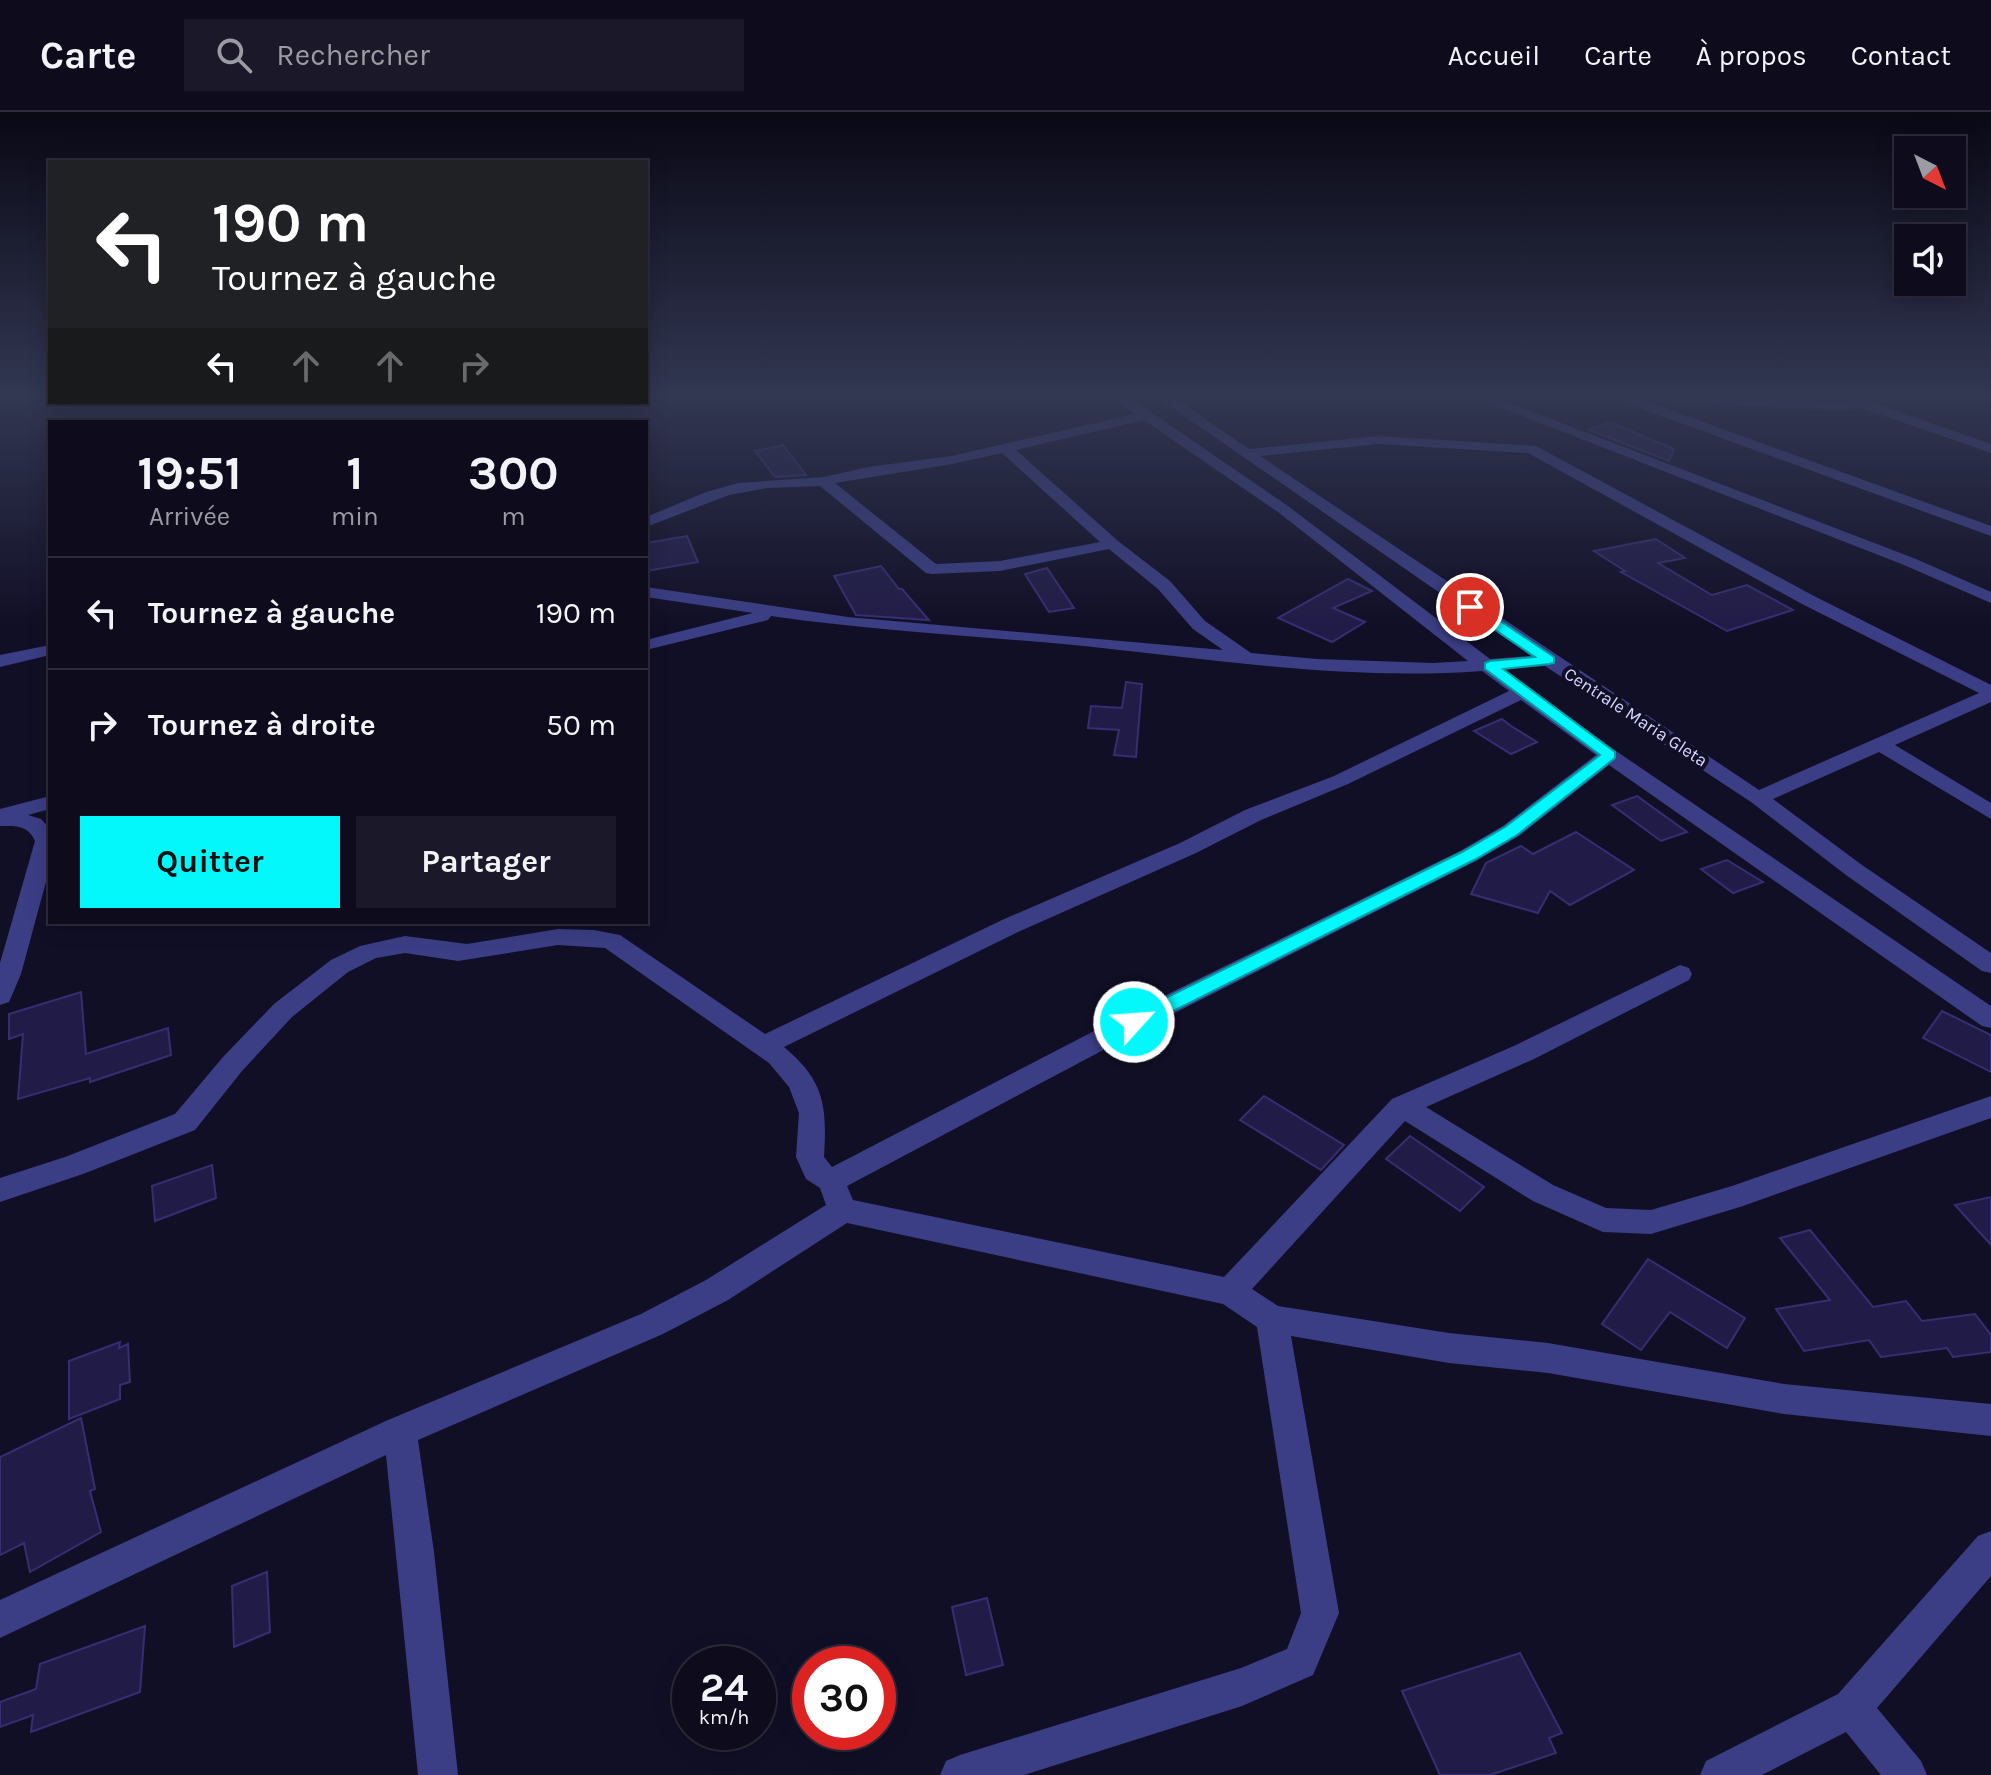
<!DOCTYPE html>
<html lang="fr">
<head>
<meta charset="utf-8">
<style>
  :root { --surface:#0d0b1c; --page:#1b1929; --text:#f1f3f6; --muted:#9a9ba3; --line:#2d2b3b; --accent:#03f8fc }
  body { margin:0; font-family:Karla,sans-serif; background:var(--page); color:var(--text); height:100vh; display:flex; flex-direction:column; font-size:30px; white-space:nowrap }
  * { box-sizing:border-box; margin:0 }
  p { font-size:26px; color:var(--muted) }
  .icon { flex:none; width:44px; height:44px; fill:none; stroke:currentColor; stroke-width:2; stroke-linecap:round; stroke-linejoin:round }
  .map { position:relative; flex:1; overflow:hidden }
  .side { position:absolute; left:48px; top:308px; width:600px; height:504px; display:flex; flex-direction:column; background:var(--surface); border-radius:0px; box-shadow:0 4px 20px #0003,0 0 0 2px var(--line) }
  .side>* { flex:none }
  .hud { position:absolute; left:48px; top:48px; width:600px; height:244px; border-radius:0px; box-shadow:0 4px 20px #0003,0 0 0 2px var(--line); background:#202124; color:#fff; overflow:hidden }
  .needle { width:52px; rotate:138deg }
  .buttons { position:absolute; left:1894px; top:24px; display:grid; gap:16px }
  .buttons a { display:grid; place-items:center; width:72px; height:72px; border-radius:0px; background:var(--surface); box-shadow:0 4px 20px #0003,0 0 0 2px var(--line); font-size:40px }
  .speed { position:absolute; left:672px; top:1534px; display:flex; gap:16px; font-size:40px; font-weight:700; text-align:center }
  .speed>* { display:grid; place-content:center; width:104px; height:104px; border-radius:50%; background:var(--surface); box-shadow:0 4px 20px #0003,0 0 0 2px var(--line); line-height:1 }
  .speed small { font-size:20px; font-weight:400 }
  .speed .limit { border:12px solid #d22; background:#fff; color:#111 }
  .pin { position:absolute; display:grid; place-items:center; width:68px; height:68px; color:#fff; margin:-34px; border:4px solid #fff; border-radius:50%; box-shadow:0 2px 8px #0007 }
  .me { position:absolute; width:88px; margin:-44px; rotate:64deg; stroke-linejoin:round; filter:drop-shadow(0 0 6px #0008) }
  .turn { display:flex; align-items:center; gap:28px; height:168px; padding:0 32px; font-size:36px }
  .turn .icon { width:104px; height:104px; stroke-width:2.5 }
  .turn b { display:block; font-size:56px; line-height:68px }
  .lanes { display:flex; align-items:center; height:76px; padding:0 32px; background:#0003; justify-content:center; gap:40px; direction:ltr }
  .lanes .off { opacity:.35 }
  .eta { display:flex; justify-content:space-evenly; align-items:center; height:136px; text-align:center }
  .eta b { font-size:48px; font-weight:700; line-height:56px }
  .button { display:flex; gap:16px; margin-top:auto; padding:16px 32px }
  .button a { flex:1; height:92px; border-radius:0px; background:var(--accent); color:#111; font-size:32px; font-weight:700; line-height:92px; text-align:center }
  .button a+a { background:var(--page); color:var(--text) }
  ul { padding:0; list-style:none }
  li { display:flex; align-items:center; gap:24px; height:112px; padding:0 32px; border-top:2px solid var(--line) }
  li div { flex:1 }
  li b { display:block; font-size:30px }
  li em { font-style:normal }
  header { display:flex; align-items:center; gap:48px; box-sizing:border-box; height:112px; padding:0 40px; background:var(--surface); border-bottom:2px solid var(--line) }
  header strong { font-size:38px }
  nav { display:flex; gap:44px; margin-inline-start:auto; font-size:28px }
  .search { width:560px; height:72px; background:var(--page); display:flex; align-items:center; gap:20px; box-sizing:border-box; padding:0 28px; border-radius:0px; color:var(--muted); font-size:30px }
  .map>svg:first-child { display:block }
  .building { fill:#211c47; stroke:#362e73; stroke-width:2 }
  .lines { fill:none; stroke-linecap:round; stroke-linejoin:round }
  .street { fill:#3b3e85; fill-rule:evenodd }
  .route { fill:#03f8fc; stroke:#02a1a4; stroke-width:2 }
  .labels { text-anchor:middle; stroke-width:8; stroke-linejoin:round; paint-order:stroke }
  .far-street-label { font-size:18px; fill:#d6d5ff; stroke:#110f26 }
</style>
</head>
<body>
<header>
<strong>Carte</strong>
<div class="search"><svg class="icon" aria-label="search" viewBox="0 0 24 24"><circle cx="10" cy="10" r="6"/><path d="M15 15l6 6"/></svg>Rechercher</div>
<nav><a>Accueil</a><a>Carte</a><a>À propos</a><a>Contact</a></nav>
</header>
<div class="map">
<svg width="1991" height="1663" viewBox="0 0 1991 1663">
  <rect width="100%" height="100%" fill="#110f26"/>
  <g class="building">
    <path d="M 1610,310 L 1674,337 L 1669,349 L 1589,318 Z"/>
    <path d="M 783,333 L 806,363 L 775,365 L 755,339 Z"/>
    <path d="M 687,424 L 698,450 L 646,459 L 646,431 Z"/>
    <path d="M 1656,427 L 1685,446 L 1658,451 L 1712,483 L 1747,473 L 1793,498 L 1727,519 L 1621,460 L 1625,459 L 1594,439 Z"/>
    <path d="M 881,454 L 899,477 L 902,477 L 929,508 L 856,503 L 834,464 Z"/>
    <path d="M 1047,456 L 1074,496 L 1049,500 L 1025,462 Z"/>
    <path d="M 1348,467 L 1372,479 L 1333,496 L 1365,510 L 1332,530 L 1278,506 Z"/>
    <path d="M 1126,570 L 1142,572 L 1136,645 L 1114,643 L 1119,618 L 1088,616 L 1091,594 L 1122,596 Z"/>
    <path d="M 1502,607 L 1511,614 L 1537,630 L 1511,642 L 1474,619 Z"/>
    <path d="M 1637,684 L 1687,720 L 1661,729 L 1612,693 Z"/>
    <path d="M 1576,720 L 1634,758 L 1570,793 L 1550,779 L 1538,801 L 1471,782 L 1486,751 L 1521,734 L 1533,742 Z"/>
    <path d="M 1727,748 L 1763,770 L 1733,781 L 1701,757 Z"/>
    <path d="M 81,880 L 86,942 L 168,916 L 171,943 L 90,970 L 90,966 L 18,987 L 23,922 L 9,927 L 9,902 Z"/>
    <path d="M 1942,899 L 1991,923 L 1991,960 L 1923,926 Z"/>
    <path d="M 1264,984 L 1344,1033 L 1321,1058 L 1240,1008 Z"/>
    <path d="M 1410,1024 L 1484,1075 L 1460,1099 L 1386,1047 Z"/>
    <path d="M 212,1053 L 216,1086 L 155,1109 L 152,1074 Z"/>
    <path d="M 1991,1085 L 1991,1133 L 1955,1093 Z"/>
    <path d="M 1810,1118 L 1873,1195 L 1906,1189 L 1922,1209 L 1975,1202 L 1991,1223 L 1991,1240 L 1953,1245 L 1947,1236 L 1881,1245 L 1869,1228 L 1804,1239 L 1776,1197 L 1830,1188 L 1780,1126 Z"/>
    <path d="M 1648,1147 L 1745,1206 L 1727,1236 L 1670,1200 L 1641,1238 L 1602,1212 Z"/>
    <path d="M 120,1230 L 119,1236 L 128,1232 L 130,1270 L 120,1273 L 120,1287 L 69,1307 L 69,1249 Z"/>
    <path d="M 81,1306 L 95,1377 L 90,1379 L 101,1420 L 30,1460 L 24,1431 L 0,1443 L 0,1345 Z"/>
    <path d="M 267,1460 L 270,1520 L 234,1535 L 232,1474 Z"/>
    <path d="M 987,1486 L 1003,1553 L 966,1563 L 952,1495 Z"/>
    <path d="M 145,1514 L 140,1580 L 31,1620 L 33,1603 L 0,1615 L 0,1590 L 36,1577 L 40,1552 Z"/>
    <path d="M 1520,1541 L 1562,1621 L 1549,1626 L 1556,1641 L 1490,1663 L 1440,1663 L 1402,1579 Z"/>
  </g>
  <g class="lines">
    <g class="street">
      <path d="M 1107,281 L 1123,281 L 1288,394 L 1490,547 L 1531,544 L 1151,281 L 1167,281 L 1249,337 L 1378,324 L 1536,334 L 1814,484 L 1991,573 L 1991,590 L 1895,633 L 1991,691 L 1991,707 L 1879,640 L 1773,687 L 1862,753 L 1991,841 L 1991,861 L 1982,859 L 1846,763 L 1751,690 L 1545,554 L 1503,557 L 1616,639 L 1991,894 L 1991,916 L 1982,914 L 1609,653 L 1519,724 L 1476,749 L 1143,917 L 847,1074 L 853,1088 L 1224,1165 L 1392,987 L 1516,933 L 1680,853 L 1689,856 L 1692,862 L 1689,868 L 1534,947 L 1426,995 L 1553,1073 L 1606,1096 L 1651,1098 L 1732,1074 L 1991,984 L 1991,1006 L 1743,1094 L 1651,1122 L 1603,1120 L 1533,1089 L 1405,1009 L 1252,1177 L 1278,1194 L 1449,1221 L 1548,1231 L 1784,1272 L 1991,1292 L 1991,1324 L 1784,1302 L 1548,1261 L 1449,1251 L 1291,1224 L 1339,1501 L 1313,1563 L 1242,1594 L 1024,1663 L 940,1663 L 946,1649 L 960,1643 L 1241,1556 L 1287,1537 L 1301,1501 L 1257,1215 L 1223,1192 L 847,1111 L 728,1188 L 663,1222 L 418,1328 L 434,1440 L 458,1663 L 418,1663 L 386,1343 L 0,1526 L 0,1488 L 388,1308 L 641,1202 L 706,1168 L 826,1093 L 820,1076 L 806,1067 L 796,1045 L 799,1001 L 789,975 L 769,951 L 605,836 L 558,833 L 458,849 L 405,841 L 376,846 L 348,860 L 292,905 L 242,959 L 195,1018 L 83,1062 L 0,1090 L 0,1066 L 65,1045 L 175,1002 L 223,945 L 274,892 L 331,848 L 360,834 L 405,824 L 467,832 L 558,817 L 594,818 L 620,823 L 765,922 L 1002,808 L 1180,731 L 1245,698 L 1334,664 L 1509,579 L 1482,559 C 1349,569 1216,548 1084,534 C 979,524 875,519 771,504 L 768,508 L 646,538 L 646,528 L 753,501 L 646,485 L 646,475 L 848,505 L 1223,538 L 1193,517 L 1158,477 L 1109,437 L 1000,459 L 932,462 L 926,461 L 820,374 L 767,376 L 729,383 L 646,415 L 646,405 L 706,380 L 738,371 L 824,365 L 868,355 L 952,344 L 1135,302 ZM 1144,308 L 1278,400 L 1468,549 L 1433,551 L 1317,547 L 1251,541 L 1205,509 L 1170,469 L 1118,429 L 1016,338 ZM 1378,332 L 1528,341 L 1802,492 L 1979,581 L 1759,678 L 1260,344 ZM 1002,341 L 1100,430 L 1000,449 L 936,452 L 835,371 L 952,352 ZM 1521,588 L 1596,643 L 1503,714 L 1460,739 L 1125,903 L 832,1055 L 824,1045 C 827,995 825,969 784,935 L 1018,820 L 1196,741 L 1261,708 L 1348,672 Z"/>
      <path d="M 1464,281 L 1483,281 L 1916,447 L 1991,480 L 1991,491 L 1904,453 Z"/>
      <path d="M 1583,281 L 1663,281 L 1845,291 L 1854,289 L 1847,281 L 1861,281 L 1868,289 L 1991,332 L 1991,341 L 1862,296 L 1845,299 L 1642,288 L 1991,414 L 1991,424 L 1612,286 L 1590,285 Z"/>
      <path d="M 50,533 L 50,543 L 0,555 L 0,543 Z"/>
      <path d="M 50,684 L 50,697 L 28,703 L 41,707 L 50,717 L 50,755 L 21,862 L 9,890 L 0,893 L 0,851 L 35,729 C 28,713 16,714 0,714 L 0,697 Z"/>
      <path d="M 1991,1419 L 1991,1464 L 1877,1596 L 1921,1649 L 1927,1663 L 1881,1663 L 1846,1620 L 1762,1663 L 1700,1663 L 1706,1649 L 1838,1582 L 1978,1424 Z"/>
    </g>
  </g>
  <linearGradient id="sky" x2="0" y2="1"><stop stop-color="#090815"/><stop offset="0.55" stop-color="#323752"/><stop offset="1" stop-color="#323752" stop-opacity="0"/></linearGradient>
  <rect width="1991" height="514" fill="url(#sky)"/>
  <path class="route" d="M 1466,492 L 1475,492 L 1554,545 L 1554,551 L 1549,552 L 1503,557 L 1615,640 L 1615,646 L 1517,723 L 1474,748 L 1141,915 L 1127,915 L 1124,910 L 1127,905 L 1462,740 L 1505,715 L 1600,643 L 1485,557 L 1485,551 L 1490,549 L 1535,545 L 1466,498 Z"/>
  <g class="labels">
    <g class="far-street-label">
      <text transform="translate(1636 605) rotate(33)" y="6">Centrale Maria Gleta</text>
    </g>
  </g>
</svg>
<div class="buttons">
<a><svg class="needle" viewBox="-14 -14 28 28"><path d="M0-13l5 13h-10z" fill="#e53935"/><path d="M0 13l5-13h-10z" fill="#9a9ba3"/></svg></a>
<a><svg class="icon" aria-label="sound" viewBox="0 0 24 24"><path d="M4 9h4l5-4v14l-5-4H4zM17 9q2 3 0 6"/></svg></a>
</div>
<div class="speed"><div>24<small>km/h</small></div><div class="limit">30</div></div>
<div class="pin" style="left:1470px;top:495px;background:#d93025"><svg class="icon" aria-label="arrive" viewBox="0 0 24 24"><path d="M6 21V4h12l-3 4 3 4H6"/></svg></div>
<svg class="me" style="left:1134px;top:910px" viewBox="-20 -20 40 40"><circle r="17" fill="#03f8fc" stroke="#fff" stroke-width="3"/><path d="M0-11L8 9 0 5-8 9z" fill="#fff"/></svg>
<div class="hud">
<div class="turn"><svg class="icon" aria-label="left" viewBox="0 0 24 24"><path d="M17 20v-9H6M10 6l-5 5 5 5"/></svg><div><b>190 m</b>Tournez à gauche</div></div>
<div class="lanes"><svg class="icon" aria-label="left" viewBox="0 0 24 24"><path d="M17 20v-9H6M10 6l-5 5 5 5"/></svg><svg class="icon off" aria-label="ahead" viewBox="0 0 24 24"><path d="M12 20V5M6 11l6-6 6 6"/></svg><svg class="icon off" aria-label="ahead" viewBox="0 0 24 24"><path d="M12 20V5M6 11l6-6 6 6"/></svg><svg class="icon off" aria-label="right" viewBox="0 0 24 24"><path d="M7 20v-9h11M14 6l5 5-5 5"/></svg></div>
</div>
<section class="side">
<div class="eta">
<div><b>19:51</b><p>Arrivée</p></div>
<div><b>1</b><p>min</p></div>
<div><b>300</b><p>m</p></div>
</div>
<ul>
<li><svg class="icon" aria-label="left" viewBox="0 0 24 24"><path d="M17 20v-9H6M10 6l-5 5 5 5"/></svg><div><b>Tournez à gauche</b></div><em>190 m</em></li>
<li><svg class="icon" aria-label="right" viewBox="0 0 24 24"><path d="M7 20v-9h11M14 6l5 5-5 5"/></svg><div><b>Tournez à droite</b></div><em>50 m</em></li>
</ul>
<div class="button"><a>Quitter</a><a>Partager</a></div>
</section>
</div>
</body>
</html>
